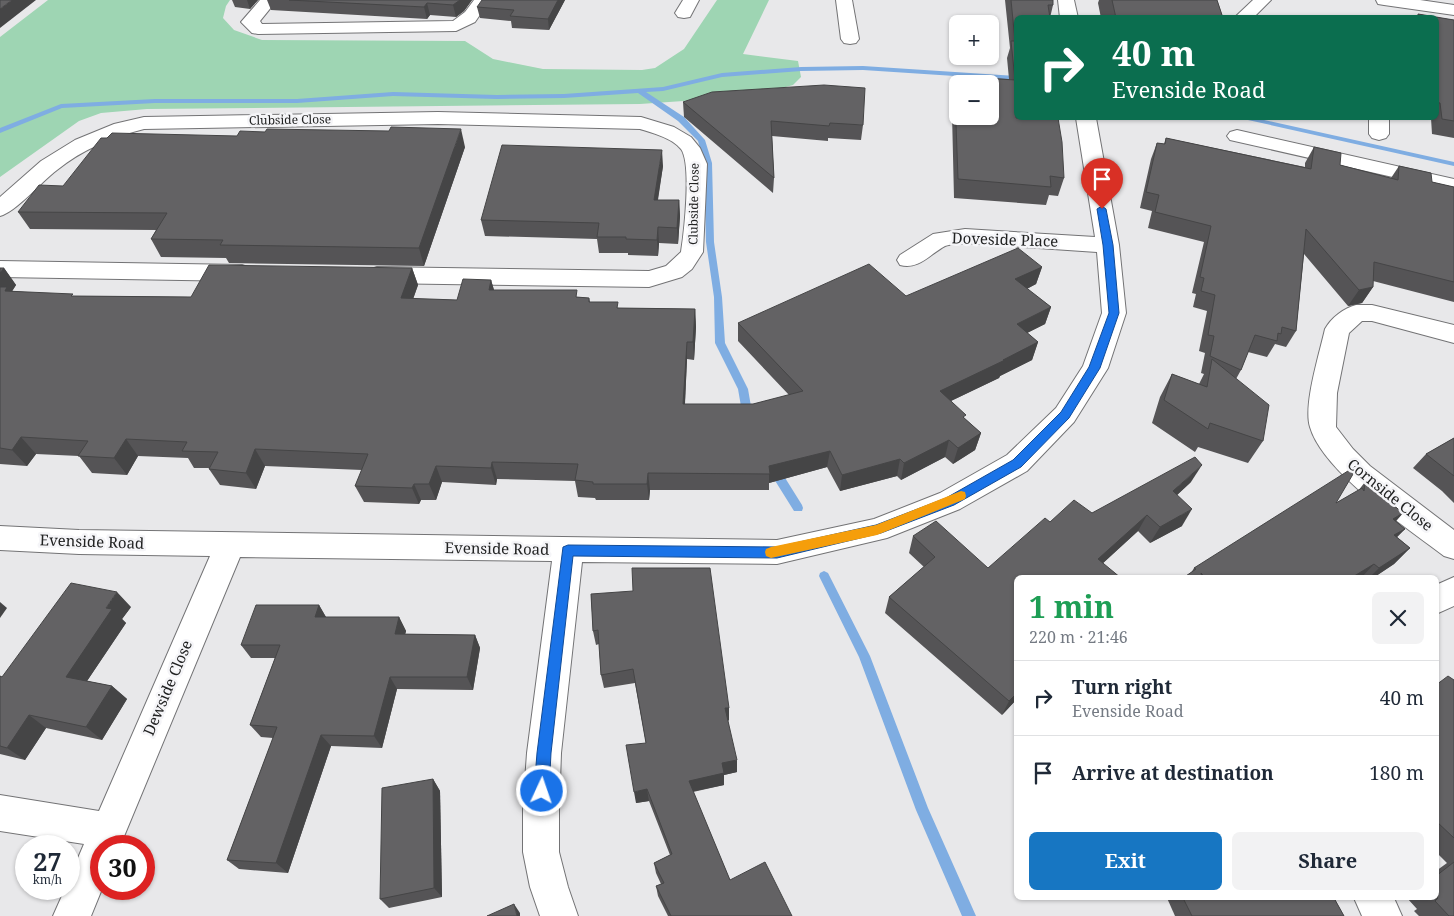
<!DOCTYPE html>
<html lang="en">
<head>
<meta charset="utf-8">
<style>
  :root { --surface:#fff; --page:#f2f2f3; --text:#1f2937; --muted:#747a83; --line:#e0e1e3; --accent:#1776c2 }
  body { margin:0; font-family:"Noto Serif",serif; background:var(--page); color:var(--text); height:100vh; display:flex; flex-direction:column; font-size:19px; white-space:nowrap }
  * { box-sizing:border-box; margin:0 }
  p { font-size:16px; color:var(--muted) }
  .icon { flex:none; width:28px; height:28px; fill:none; stroke:currentColor; stroke-width:2; stroke-linecap:round; stroke-linejoin:round }
  .map { position:relative; flex:1; overflow:hidden }
  .panel { position:absolute; left:1014px; top:575px; width:425px; height:325px; display:flex; flex-direction:column; background:var(--surface); border-radius:8px; box-shadow:0 1px 4px #0004 }
  .panel>* { flex:none }
  .hud { position:absolute; left:1014px; top:15px; width:425px; height:105px; border-radius:8px; box-shadow:0 1px 4px #0004; background:#0b6e4f; color:#fff; overflow:hidden }
  .tools { position:absolute; left:949px; top:15px; display:grid; gap:10px }
  .tools a { display:grid; place-items:center; width:50px; height:50px; border-radius:8px; background:var(--surface); box-shadow:0 1px 4px #0004; font-size:25px }
  .speed { position:absolute; left:15px; top:835px; display:flex; gap:10px; font-size:25px; font-weight:700; text-align:center }
  .speed>* { display:grid; place-content:center; width:65px; height:65px; border-radius:50%; background:var(--surface); box-shadow:0 1px 4px #0004; line-height:1 }
  .speed small { font-size:12px; font-weight:400 }
  .speed .limit { border:8px solid #d22; background:#fff; color:#111 }
  .pin { position:absolute; display:grid; place-items:center; width:42px; height:42px; color:#fff; margin:-51px -21px; border-radius:50% 50% 50% 0; rotate:-45deg; box-shadow:0 0 5px #0007 }
  .pin .icon { rotate:45deg }
  .me { position:absolute; width:55px; margin:-28px; rotate:3deg; stroke-linejoin:round; filter:drop-shadow(0 0 4px #0008) }
  .turn { display:flex; align-items:center; gap:18px; height:105px; padding:0 15px; font-size:22px }
  .turn .icon { width:65px; height:65px; stroke-width:2.5 }
  .turn b { display:block; font-size:35px; line-height:42px }
  .round { display:grid; place-items:center; flex:none; width:52px; height:52px; border-radius:8px; background:var(--page) }
  .headline { display:flex; align-items:center; justify-content:space-between; height:85px; padding:0 15px }
  h1 { font-size:30px; font-weight:700; line-height:38px; color:#1e9e55 }
  .action { display:flex; gap:10px; margin-top:auto; padding:10px 15px }
  .action a { flex:1; height:58px; border-radius:8px; background:var(--accent); color:#fff; font-size:20px; font-weight:700; line-height:58px; text-align:center }
  .action a+a { background:var(--page); color:var(--text) }
  ul { padding:0; list-style:none }
  li { display:flex; align-items:center; gap:15px; height:75px; padding:0 15px; border-top:1px solid var(--line) }
  li div { flex:1 }
  li b { display:block; font-size:19px }
  li em { font-style:normal }
  .map>svg:first-child { display:block }
  .green { fill:#9ed5b3 }
  .lines { fill:none; stroke-linecap:round; stroke-linejoin:round }
  .stream { fill:#7fade2; fill-rule:evenodd }
  .minor-casing { stroke:#737375; stroke-width:2 }
  .minor { fill:#fff; fill-rule:evenodd }
  .wall { fill:#555456 }
  .shaded-wall { fill:#454546 }
  .building { fill:#636264; stroke:#454546 }
  .route { fill:#1a73e8; stroke:#114b97 }
  .slow { fill:#f59e0b }
  .labels { text-anchor:middle; stroke-width:5; stroke-linejoin:round; paint-order:stroke }
  .far-street-label { font-size:12px; fill:#212222; stroke:#f5f5f8 }
  .street-label { font-size:15px; fill:#212222; stroke:#f5f5f8 }
</style>
</head>
<body>
<div class="map">
<svg width="1454" height="916" viewBox="0 0 1454 916">
  <rect width="100%" height="100%" fill="#e8e8ea"/>
  <path class="green" d="M 48,0 L 230,0 L 226,6 L 223,18 L 234,30 L 262,40 L 465,41 L 493,59 L 543,69 L 642,70 L 655,68 L 684,49 L 717,0 L 769,0 L 743,54 L 798,61 L 801,77 L 793,85 L 771,91 L 727,98 L 640,104 L 147,109 L 101,113 L 79,121 L 0,177 L 0,37 Z"/>
  <g class="lines">
    <g class="stream">
      <path d="M 863,66 L 1016,76 L 1016,80 L 863,70 L 801,71 L 722,77 L 663,91 L 646,92 L 684,117 L 705,140 L 712,163 L 714,242 L 722,297 L 725,343 L 748,389 L 753,418 L 748,422 L 743,418 L 738,389 L 715,343 L 714,297 L 706,242 L 704,163 L 698,141 L 678,121 L 638,93 L 564,98 L 497,99 L 393,96 L 297,103 L 155,103 L 62,108 L 0,133 L 0,128 L 61,104 L 155,99 L 297,99 L 393,92 L 497,95 L 564,94 L 663,87 L 722,73 L 801,67 Z"/>
      <path d="M 1245,118 L 1255,118 L 1454,162 L 1454,166 L 1248,120 Z"/>
      <path d="M 773,464 L 777,465 L 802,505 L 803,508 L 802,511 L 794,511 L 769,471 L 768,468 L 769,465 Z"/>
      <path d="M 824,571 L 828,573 L 870,656 L 928,808 L 976,916 L 962,916 L 916,810 L 859,657 L 819,576 L 820,573 Z"/>
    </g>
    <defs>
      <g id="minor">
        <path d="M 260,0 L 277,0 L 260,21 L 262,24 L 453,21 L 465,12 L 474,0 L 490,0 L 475,22 L 456,31 L 258,34 L 252,33 L 241,22 Z"/>
        <path d="M 683,0 L 699,0 L 690,17 L 684,18 L 678,17 L 675,13 Z"/>
        <path d="M 836,0 L 852,0 L 859,39 L 856,43 L 850,44 L 844,43 L 841,39 Z"/>
        <path d="M 1058,0 L 1074,0 L 1078,18 L 1060,18 Z"/>
        <path d="M 1253,0 L 1271,0 L 1253,18 L 1234,18 Z"/>
        <path d="M 1376,0 L 1420,0 L 1454,5 L 1454,15 L 1384,5 L 1378,4 Z"/>
        <path d="M 438,112 L 641,117 L 674,127 L 691,137 L 700,148 L 707,164 L 703,252 L 692,269 L 682,277 L 649,287 L 377,283 L 369,280 L 365,275 L 369,270 L 377,267 L 649,271 L 666,266 L 681,252 C 684,233 692,164 681,149 C 672,138 653,133 640,129 L 438,124 L 144,129 C 112,137 83,149 57,170 C 42,181 16,212 0,216 L 0,197 L 41,161 L 75,140 L 114,124 L 144,117 Z"/>
        <path d="M 1076,118 L 1096,118 L 1119,245 L 1126,313 L 1108,368 L 1074,422 L 1027,471 L 960,509 L 887,538 L 777,564 L 582,562 L 561,753 L 559,810 L 559,852 L 568,887 L 578,916 L 540,916 L 530,887 L 523,852 L 523,810 L 527,753 L 552,561 L 240,557 L 120,846 L 101,846 L 102,889 L 91,916 L 53,916 L 65,889 L 69,889 L 69,879 L 84,844 L 0,831 L 0,795 L 99,811 L 210,556 L 79,554 L 0,550 L 0,526 L 79,530 L 777,540 L 874,519 L 940,493 L 1007,455 L 1056,408 L 1083,366 L 1102,313 L 1097,252 L 965,243 C 959,244 951,244 945,246 C 930,254 919,270 900,265 L 897,260 L 900,255 L 933,234 L 965,229 L 1095,237 Z"/>
        <path d="M 1369,118 L 1389,118 L 1389,134 L 1386,138 L 1379,140 L 1372,138 L 1369,134 Z"/>
        <path d="M 1237,130 L 1454,179 L 1454,191 L 1230,140 L 1227,136 L 1230,132 Z"/>
        <path d="M 0,261 L 242,265 L 250,268 L 254,273 L 250,278 L 242,281 L 0,277 Z"/>
        <path d="M 1356,305 L 1372,305 L 1454,325 L 1454,343 L 1372,321 L 1362,321 L 1349,333 L 1337,393 L 1336,427 L 1353,449 L 1370,466 L 1454,530 L 1454,559 L 1444,556 C 1406,527 1323,472 1310,427 C 1303,405 1320,352 1325,329 C 1331,318 1344,308 1356,305 Z"/>
        <path d="M 1454,577 L 1454,606 L 1436,614 L 1436,585 Z"/>
        <path d="M 1354,898 L 1394,898 L 1402,916 L 1362,916 Z"/>
      </g>
    </defs>
    <use href="#minor" class="minor-casing"/>
    <use href="#minor" class="minor"/>
  </g>
  <g class="wall">
    <path d="M 232,0 L 258,0 L 250,9 L 235,7 Z"/>
    <path d="M 267,0 L 472,0 L 464,11 L 456,17 L 430,15 L 427,19 L 271,10 Z"/>
    <path d="M 565,0 L 549,30 L 512,28 L 511,21 L 480,18 L 477,7 Z"/>
    <path d="M 1005,0 L 1053,0 L 1053,5 L 1050,18 L 1016,18 L 1064,178 L 1058,196 L 1049,195 L 1046,205 L 954,198 L 952,114 L 955,96 L 958,116 L 990,84 L 967,84 L 968,77 L 1009,79 L 1007,58 L 1010,48 Z"/>
    <path d="M 1099,0 L 1217,0 L 1223,18 L 1101,18 L 1098,3 Z"/>
    <path d="M 1418,14 L 1454,20 L 1454,138 L 1432,134 L 1431,118 L 1429,118 L 1436,118 L 1436,18 L 1416,18 Z"/>
    <path d="M 683,102 L 863,125 L 861,140 L 828,138 L 828,141 L 772,136 L 774,178 L 773,193 L 684,117 Z"/>
    <path d="M 1166,138 L 1305,167 L 1305,163 L 1314,147 L 1340,165 L 1391,178 L 1399,166 L 1432,182 L 1454,187 L 1454,302 L 1373,281 L 1373,287 L 1362,303 L 1348,306 L 1304,254 L 1296,331 L 1286,347 L 1275,344 L 1267,357 L 1248,352 L 1241,370 L 1236,379 L 1263,441 L 1248,463 L 1198,447 L 1195,452 L 1152,423 L 1160,397 L 1172,374 L 1199,384 L 1204,374 L 1201,373 L 1205,353 L 1199,351 L 1207,311 L 1193,307 L 1196,294 L 1192,293 L 1204,242 L 1148,228 L 1152,211 L 1140,208 L 1151,159 L 1157,143 L 1164,144 Z"/>
    <path d="M 465,147 L 424,266 L 229,263 L 226,258 L 161,257 L 151,239 L 156,230 L 30,229 L 18,212 L 63,186 Z"/>
    <path d="M 663,166 L 658,200 L 679,200 L 680,216 L 678,244 L 659,243 L 658,256 L 628,255 L 628,253 L 599,253 L 597,239 L 485,236 L 481,220 Z"/>
    <path d="M 1042,267 L 1036,284 L 1027,289 L 1051,307 L 1045,324 L 1027,333 L 1038,342 L 1032,360 L 1000,376 L 999,378 L 951,401 L 965,419 L 981,433 L 975,450 L 953,464 L 945,457 L 901,480 L 897,476 L 840,491 L 827,467 L 769,483 L 769,490 L 650,490 L 649,500 L 596,500 L 595,498 L 578,497 L 575,481 L 497,479 L 496,485 L 442,482 L 436,500 L 421,500 L 419,504 L 364,502 L 355,486 L 362,470 L 265,466 L 256,489 L 220,485 L 209,469 L 210,468 L 194,468 L 188,458 L 138,456 L 127,475 L 92,473 L 79,456 L 36,454 L 27,466 L 0,464 L 0,268 L 4,268 L 16,285 L 12,291 L 74,296 L 191,297 L 412,268 L 418,285 L 413,299 L 457,300 L 491,280 L 494,290 L 578,297 L 589,298 L 590,302 L 619,308 L 695,309 L 696,327 L 694,360 L 687,359 L 685,404 L 753,404 L 789,395 L 738,341 L 738,323 L 906,296 Z"/>
    <path d="M 1454,438 L 1454,503 L 1442,491 L 1413,468 L 1426,454 Z"/>
    <path d="M 1191,482 L 1177,495 L 1182,526 L 1150,543 L 1138,531 L 1103,563 L 1016,700 L 1002,715 L 885,613 L 889,597 L 924,567 L 909,553 L 913,536 L 988,568 L 1050,522 L 1092,513 Z"/>
    <path d="M 1365,482 L 1403,513 L 1396,521 L 1405,529 L 1397,537 L 1410,548 L 1394,564 L 1373,578 L 1183,578 L 1191,573 L 1194,568 L 1336,503 L 1358,491 Z"/>
    <path d="M 591,594 L 729,720 L 728,721 L 737,772 L 724,775 L 724,785 L 693,792 L 730,880 L 792,916 L 668,916 L 658,896 L 656,886 L 661,884 L 656,873 L 654,863 L 670,855 L 649,801 L 636,803 L 646,743 L 635,683 L 604,688 L 601,675 L 599,644 L 596,645 L 593,631 Z"/>
    <path d="M 319,605 L 326,617 L 399,617 L 406,631 L 405,634 L 475,635 L 480,648 L 473,690 L 397,689 L 382,748 L 331,746 L 288,873 L 239,869 L 227,860 L 273,738 L 261,737 L 250,725 L 275,658 L 251,658 L 241,645 Z"/>
    <path d="M 131,607 L 122,619 L 126,623 L 87,681 L 112,686 L 127,699 L 102,740 L 46,728 L 25,760 L 0,754 L 0,676 L 2,677 Z"/>
    <path d="M 1454,680 L 1454,916 L 1419,916 L 1414,911 L 1417,909 L 1407,898 L 1436,898 L 1436,871 L 1447,863 L 1436,852 L 1436,685 Z"/>
    <path d="M 433,779 L 440,791 L 442,897 L 389,908 L 380,899 Z"/>
    <path d="M 1167,898 L 1334,898 L 1344,916 L 1175,916 Z"/>
  </g>
  <g class="shaded-wall">
    <path d="M 12,0 L 36,0 L 0,28 L 0,9 Z"/>
    <path d="M 247,0 L 258,0 L 250,9 Z"/>
    <path d="M 460,0 L 472,0 L 464,11 L 456,17 L 453,5 Z"/>
    <path d="M 558,0 L 565,0 L 549,30 L 548,19 Z"/>
    <path d="M 427,3 L 430,15 L 427,19 L 424,7 Z"/>
    <path d="M 461,129 L 465,147 L 424,266 L 419,248 Z"/>
    <path d="M 662,150 L 663,166 L 655,216 L 654,200 Z"/>
    <path d="M 679,200 L 680,216 L 678,244 L 677,228 Z"/>
    <path d="M 658,227 L 659,243 L 658,256 L 657,240 Z"/>
    <path d="M 1042,267 L 1036,284 L 1010,297 L 1015,279 Z"/>
    <path d="M 4,268 L 16,285 L 11,293 L 0,301 L 0,273 Z"/>
    <path d="M 412,268 L 418,285 L 407,316 L 401,298 Z"/>
    <path d="M 491,280 L 496,297 L 489,290 Z"/>
    <path d="M 1373,287 L 1362,303 L 1348,306 L 1359,290 Z"/>
    <path d="M 1051,307 L 1045,324 L 1011,341 L 1017,324 Z"/>
    <path d="M 695,309 L 696,327 L 694,360 L 693,342 Z"/>
    <path d="M 687,342 L 687,359 L 684,421 L 683,404 Z"/>
    <path d="M 1038,342 L 1032,360 L 1000,376 L 999,378 L 936,408 L 940,391 Z"/>
    <path d="M 981,433 L 975,450 L 953,464 L 958,448 Z"/>
    <path d="M 21,437 L 36,454 L 27,466 L 12,450 Z"/>
    <path d="M 126,439 L 138,456 L 127,475 L 114,458 Z"/>
    <path d="M 949,440 L 945,457 L 901,480 L 904,463 Z"/>
    <path d="M 255,449 L 265,466 L 256,489 L 246,473 Z"/>
    <path d="M 830,451 L 827,467 L 769,483 L 769,466 Z"/>
    <path d="M 900,459 L 897,476 L 840,491 L 842,475 Z"/>
    <path d="M 492,462 L 497,479 L 496,485 L 491,468 Z"/>
    <path d="M 1202,465 L 1191,482 L 1163,508 L 1173,491 Z"/>
    <path d="M 436,466 L 442,482 L 436,500 L 429,484 Z"/>
    <path d="M 648,473 L 650,490 L 649,500 L 647,484 Z"/>
    <path d="M 414,484 L 421,500 L 419,504 L 412,488 Z"/>
    <path d="M 1192,509 L 1182,526 L 1150,543 L 1160,527 Z"/>
    <path d="M 1403,513 L 1388,530 L 1393,519 Z"/>
    <path d="M 1147,515 L 1138,531 L 1089,576 L 1098,559 Z"/>
    <path d="M 1405,529 L 1389,545 L 1394,535 Z"/>
    <path d="M 1410,548 L 1394,564 L 1373,578 L 1369,578 L 1379,568 Z"/>
    <path d="M 1374,564 L 1361,578 L 1351,578 Z"/>
    <path d="M 117,592 L 131,607 L 122,619 L 126,623 L 81,690 L 66,677 L 106,608 Z"/>
    <path d="M 0,602 L 7,608 L 0,618 Z"/>
    <path d="M 319,605 L 327,619 L 315,617 Z"/>
    <path d="M 399,617 L 406,631 L 402,648 L 395,634 Z"/>
    <path d="M 475,635 L 480,648 L 473,690 L 467,677 Z"/>
    <path d="M 390,677 L 397,689 L 382,748 L 374,736 Z"/>
    <path d="M 112,686 L 127,699 L 102,740 L 86,727 Z"/>
    <path d="M 1016,694 L 1016,700 L 1002,715 L 1009,701 Z"/>
    <path d="M 725,708 L 729,708 L 729,720 L 725,721 Z"/>
    <path d="M 29,715 L 46,728 L 25,760 L 7,748 Z"/>
    <path d="M 321,735 L 331,746 L 288,873 L 276,863 Z"/>
    <path d="M 737,760 L 737,772 L 724,775 L 724,785 L 690,792 L 689,781 L 722,763 Z"/>
    <path d="M 433,779 L 440,791 L 442,897 L 434,888 Z"/>
    <path d="M 647,789 L 649,801 L 636,803 L 634,792 Z"/>
    <path d="M 514,904 L 520,913 L 520,916 L 517,916 Z"/>
  </g>
  <g class="building">
    <path d="M 0,0 L 12,0 L 0,9 Z"/>
    <path d="M 289,0 L 460,0 L 453,5 L 427,3 L 424,7 Z"/>
    <path d="M 482,0 L 558,0 L 548,19 L 510,16 L 514,10 L 477,7 Z"/>
    <path d="M 1011,0 L 1053,0 L 1053,5 L 1048,5 L 1050,18 L 1016,18 L 1016,118 L 1058,118 L 1062,142 L 1064,178 L 1050,176 L 1051,187 L 958,179 L 955,96 L 958,96 L 958,116 L 990,116 L 990,84 L 969,84 L 968,77 L 1015,80 L 1011,41 L 1015,41 Z"/>
    <path d="M 1112,0 L 1217,0 L 1223,18 L 1116,18 Z"/>
    <path d="M 1418,14 L 1454,20 L 1454,121 L 1442,119 L 1440,103 L 1436,102 L 1436,18 L 1419,18 Z"/>
    <path d="M 824,85 L 865,88 L 863,125 L 830,123 L 829,126 L 771,121 L 774,178 L 683,102 L 712,92 Z"/>
    <path d="M 391,127 L 461,129 L 419,248 L 220,245 L 223,240 L 151,239 L 167,213 L 18,212 L 39,185 L 63,186 L 101,138 L 107,138 L 112,133 L 237,136 L 240,131 L 265,132 L 267,129 L 389,131 Z"/>
    <path d="M 1166,138 L 1311,169 L 1314,147 L 1341,153 L 1340,165 L 1398,180 L 1399,166 L 1431,173 L 1432,182 L 1454,187 L 1454,282 L 1374,262 L 1373,287 L 1359,290 L 1306,229 L 1296,331 L 1282,327 L 1281,334 L 1278,333 L 1277,341 L 1255,335 L 1241,370 L 1210,356 L 1214,336 L 1208,335 L 1215,295 L 1201,291 L 1204,278 L 1200,277 L 1211,226 L 1155,212 L 1159,195 L 1146,192 L 1157,143 L 1165,144 Z"/>
    <path d="M 502,145 L 662,150 L 654,200 L 679,200 L 677,228 L 658,227 L 657,240 L 626,239 L 626,237 L 597,237 L 599,223 L 481,220 Z"/>
    <path d="M 1018,248 L 1042,267 L 1015,279 L 1051,307 L 1017,324 L 1038,342 L 1003,360 L 1005,360 L 940,391 L 966,415 L 963,417 L 981,433 L 958,448 L 949,440 L 904,463 L 900,459 L 842,475 L 830,451 L 769,466 L 770,474 L 648,473 L 647,484 L 593,484 L 593,482 L 575,480 L 578,464 L 492,462 L 491,468 L 436,466 L 429,484 L 414,484 L 412,488 L 355,486 L 368,454 L 255,449 L 246,473 L 209,469 L 218,452 L 182,451 L 187,442 L 126,439 L 114,458 L 78,456 L 88,441 L 21,437 L 12,450 L 0,448 L 0,287 L 7,287 L 5,291 L 73,294 L 71,296 L 191,297 L 209,265 L 412,268 L 401,298 L 457,300 L 463,279 L 491,280 L 489,290 L 577,290 L 576,297 L 589,298 L 589,302 L 618,302 L 617,308 L 695,309 L 693,342 L 687,342 L 683,404 L 753,404 L 803,391 L 738,323 L 869,264 L 906,296 Z"/>
    <path d="M 0,268 L 4,268 L 0,273 Z"/>
    <path d="M 1212,359 L 1269,405 L 1263,441 L 1210,423 L 1208,429 L 1164,400 L 1172,374 L 1207,387 Z"/>
    <path d="M 1454,438 L 1454,476 L 1426,454 Z"/>
    <path d="M 1195,457 L 1202,465 L 1173,491 L 1192,509 L 1160,527 L 1147,515 L 1098,559 L 1121,578 L 1016,578 L 1016,694 L 1009,701 L 889,597 L 935,557 L 913,536 L 936,521 L 988,568 L 1045,518 L 1050,522 L 1074,500 L 1092,513 Z"/>
    <path d="M 1359,464 L 1336,503 L 1362,488 L 1364,491 L 1365,482 L 1403,513 L 1393,519 L 1405,529 L 1394,535 L 1410,548 L 1379,568 L 1374,564 L 1351,578 L 1205,578 L 1201,573 L 1202,578 L 1183,578 L 1196,569 L 1194,568 Z"/>
    <path d="M 632,568 L 710,568 L 729,708 L 725,708 L 737,760 L 722,763 L 724,773 L 689,781 L 730,880 L 765,862 L 792,916 L 671,916 L 656,886 L 664,883 L 654,863 L 672,854 L 647,789 L 634,792 L 626,745 L 646,743 L 633,669 L 601,675 L 598,630 L 593,631 L 591,594 L 633,591 Z"/>
    <path d="M 71,583 L 117,592 L 106,608 L 112,609 L 66,677 L 112,686 L 86,727 L 29,715 L 7,748 L 0,746 L 0,676 L 2,677 Z"/>
    <path d="M 256,605 L 319,605 L 315,617 L 399,617 L 395,634 L 475,635 L 467,677 L 390,677 L 374,736 L 321,735 L 276,863 L 227,860 L 277,727 L 250,725 L 280,645 L 241,645 Z"/>
    <path d="M 1448,676 L 1454,680 L 1454,838 L 1436,821 L 1436,685 Z"/>
    <path d="M 433,779 L 434,888 L 380,899 L 382,788 Z"/>
    <path d="M 1454,862 L 1454,916 L 1449,916 L 1435,901 L 1438,898 L 1436,897 L 1436,876 Z"/>
    <path d="M 1183,898 L 1334,898 L 1344,916 L 1192,916 Z"/>
    <path d="M 514,904 L 517,916 L 487,916 Z"/>
  </g>
  <path class="route" d="M 1102,206 L 1106,209 L 1113,245 L 1119,313 L 1100,368 L 1069,418 L 1021,467 L 954,505 L 881,533 L 777,558 L 573,556 L 551,753 L 549,791 L 547,796 L 542,798 L 537,796 L 534,791 L 537,753 L 563,547 L 568,545 L 777,547 L 876,525 L 946,498 L 1013,460 L 1061,412 L 1089,367 L 1109,313 L 1103,245 L 1097,209 Z"/>
  <path class="slow" d="M 961,491 L 965,492 L 966,496 L 965,499 L 877,535 L 771,558 L 766,556 L 765,552 L 766,549 L 771,547 L 876,525 Z"/>
  <g class="labels">
    <g class="far-street-label">
      <text transform="translate(290 120) rotate(-1)" y="4">Clubside Close</text>
      <text transform="translate(694 204) rotate(-89)" y="4">Clubside Close</text>
    </g>
    <g class="street-label">
      <text transform="translate(1005 240) rotate(2)" y="5">Doveside Place</text>
      <text transform="translate(1390 495) rotate(39)" y="5">Cornside Close</text>
      <text transform="translate(92 542) rotate(2)" y="5">Evenside Road</text>
      <text transform="translate(497 549) rotate(1)" y="5">Evenside Road</text>
      <text transform="translate(168 688) rotate(-67)" y="5">Dewside Close</text>
    </g>
  </g>
</svg>
<div class="tools">
<a>+</a>
<a>−</a>
</div>
<div class="speed"><div>27<small>km/h</small></div><div class="limit">30</div></div>
<div class="pin" style="left:1102px;top:209px;background:#d93025"><svg class="icon" aria-label="arrive" viewBox="0 0 24 24"><path d="M6 21V4h12l-3 4 3 4H6"/></svg></div>
<svg class="me" style="left:542px;top:791px" viewBox="-20 -20 40 40"><circle r="17" fill="#1a73e8" stroke="#fff" stroke-width="3"/><path d="M0-11L8 9 0 5-8 9z" fill="#fff"/></svg>
<div class="hud">
<div class="turn"><svg class="icon" aria-label="right" viewBox="0 0 24 24"><path d="M7 20v-9h11M14 6l5 5-5 5"/></svg><div><b>40 m</b>Evenside Road</div></div>
</div>
<section class="panel">
<div class="headline"><div><h1>1 min</h1><p>220 m · 21:46</p></div><a class="round"><svg class="icon" aria-label="close" viewBox="0 0 24 24"><path d="M6 6l12 12M18 6L6 18"/></svg></a></div>
<ul>
<li><svg class="icon" aria-label="right" viewBox="0 0 24 24"><path d="M7 20v-9h11M14 6l5 5-5 5"/></svg><div><b>Turn right</b><p>Evenside Road</p></div><em>40 m</em></li>
<li><svg class="icon" aria-label="arrive" viewBox="0 0 24 24"><path d="M6 21V4h12l-3 4 3 4H6"/></svg><div><b>Arrive at destination</b></div><em>180 m</em></li>
</ul>
<div class="action"><a>Exit</a><a>Share</a></div>
</section>
</div>
</body>
</html>
